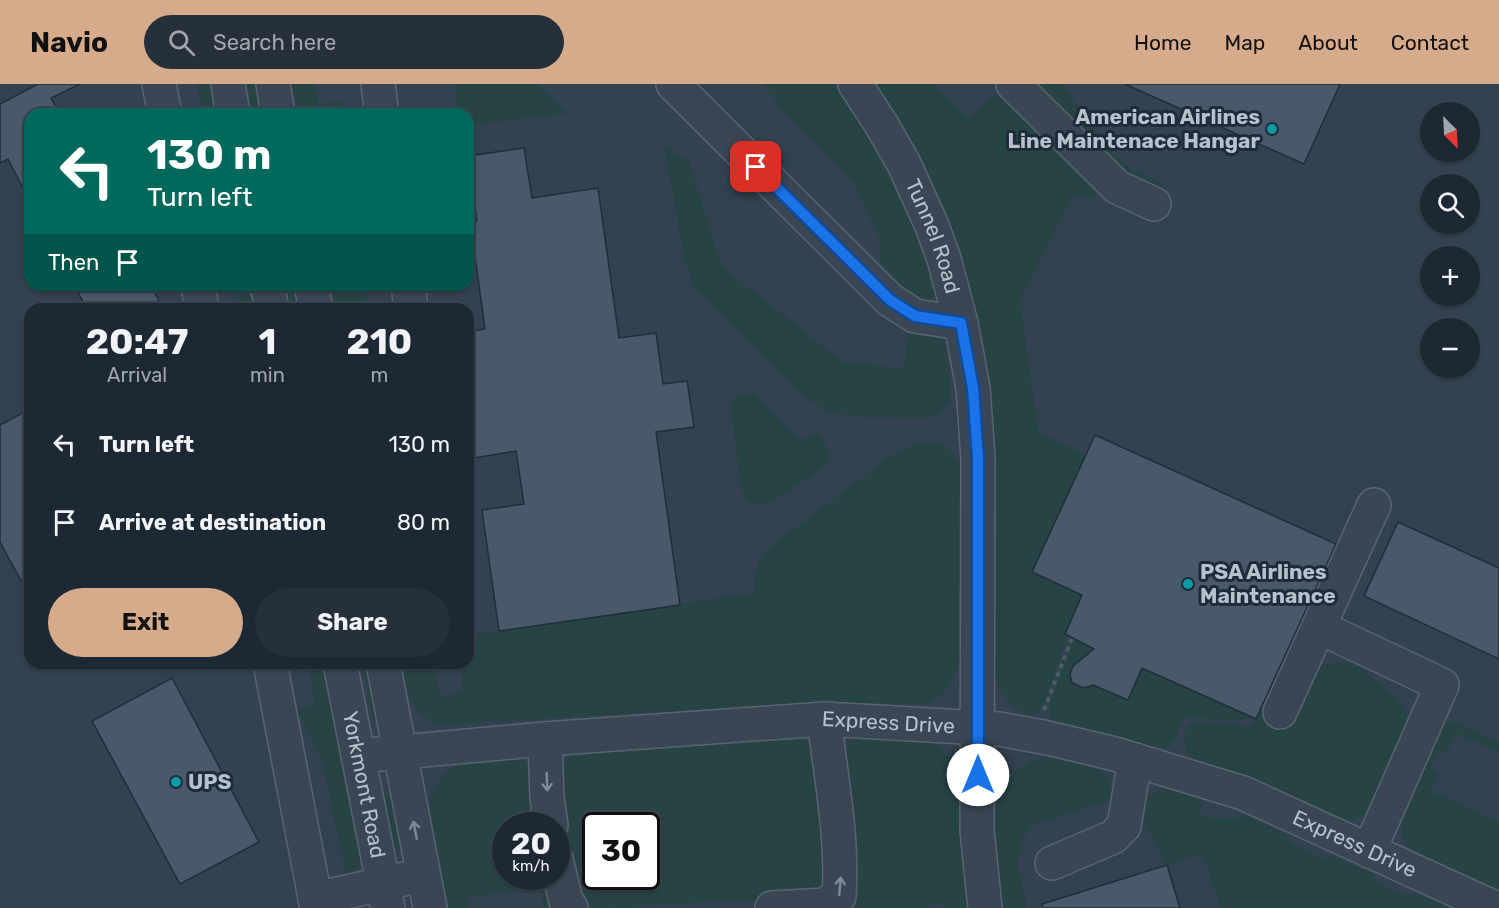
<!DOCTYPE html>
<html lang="en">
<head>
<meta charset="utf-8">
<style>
  :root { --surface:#1c2833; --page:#25303b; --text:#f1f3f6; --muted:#a0a6ac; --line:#3a444e; --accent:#d6ab8b }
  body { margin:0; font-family:Rubik,sans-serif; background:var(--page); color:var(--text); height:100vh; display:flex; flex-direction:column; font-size:22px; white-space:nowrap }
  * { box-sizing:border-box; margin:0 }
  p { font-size:20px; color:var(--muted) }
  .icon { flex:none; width:33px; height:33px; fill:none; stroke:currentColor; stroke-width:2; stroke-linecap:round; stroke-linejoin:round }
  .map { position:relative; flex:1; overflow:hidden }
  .details { position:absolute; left:24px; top:219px; width:450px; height:366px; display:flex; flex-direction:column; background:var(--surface); border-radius:18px; box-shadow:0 2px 4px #0004,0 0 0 2px var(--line) }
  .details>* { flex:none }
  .hud { position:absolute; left:24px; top:24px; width:450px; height:183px; border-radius:18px; box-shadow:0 2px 4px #0004,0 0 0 2px var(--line); background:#00695c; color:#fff; overflow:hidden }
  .needle { width:39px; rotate:156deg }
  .fabs { position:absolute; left:1420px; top:18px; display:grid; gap:12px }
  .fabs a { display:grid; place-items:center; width:60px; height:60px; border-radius:50%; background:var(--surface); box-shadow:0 2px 4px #0004,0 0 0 2px var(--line); font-size:30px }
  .speed { position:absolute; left:492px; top:728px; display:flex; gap:12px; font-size:30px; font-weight:700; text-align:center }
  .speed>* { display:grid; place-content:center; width:78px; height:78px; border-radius:50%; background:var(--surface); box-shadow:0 2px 4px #0004,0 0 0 2px var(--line); line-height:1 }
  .speed small { font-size:15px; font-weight:400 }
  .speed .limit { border:3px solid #111; border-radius:9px; background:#fff; color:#111 }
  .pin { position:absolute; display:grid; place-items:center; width:51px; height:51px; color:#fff; margin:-26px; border-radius:12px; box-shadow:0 3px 9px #0006 }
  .me { position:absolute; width:66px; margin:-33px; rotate:0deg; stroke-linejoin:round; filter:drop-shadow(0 0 4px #0008) }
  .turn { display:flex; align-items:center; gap:21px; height:126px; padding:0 24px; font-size:27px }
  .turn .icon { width:78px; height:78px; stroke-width:2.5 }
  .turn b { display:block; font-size:42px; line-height:51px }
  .then { display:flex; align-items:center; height:57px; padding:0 24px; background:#0003; gap:12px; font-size:22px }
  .eta { display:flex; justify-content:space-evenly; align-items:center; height:102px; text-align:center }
  .eta b { font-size:36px; font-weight:700; line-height:42px }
  .primary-button { display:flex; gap:12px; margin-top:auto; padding:12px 24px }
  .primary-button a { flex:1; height:69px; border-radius:36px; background:var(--accent); color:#111; font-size:24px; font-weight:700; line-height:69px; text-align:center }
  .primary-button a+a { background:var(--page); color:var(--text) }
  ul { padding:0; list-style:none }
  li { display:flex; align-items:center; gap:18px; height:78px; padding:0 24px }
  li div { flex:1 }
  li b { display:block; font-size:22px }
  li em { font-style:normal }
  header { display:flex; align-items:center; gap:36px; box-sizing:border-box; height:84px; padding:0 30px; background:var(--accent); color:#111 }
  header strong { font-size:28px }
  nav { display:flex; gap:33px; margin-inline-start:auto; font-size:21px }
  .search { width:420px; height:54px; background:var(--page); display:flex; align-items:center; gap:15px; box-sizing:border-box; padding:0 21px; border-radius:33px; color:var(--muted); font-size:22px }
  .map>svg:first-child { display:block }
  .airport { fill:#334251; fill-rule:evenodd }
  .green { fill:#274445; fill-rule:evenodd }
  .building { fill:#49596a; stroke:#202d3b; stroke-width:1.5 }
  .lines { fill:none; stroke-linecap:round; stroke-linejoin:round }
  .minor-casing { stroke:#586471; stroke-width:36 }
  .path { stroke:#456061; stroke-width:4; stroke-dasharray:4.5 4.5; stroke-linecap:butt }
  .minor { stroke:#3a4653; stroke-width:33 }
  .oneway { stroke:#7f8a96 }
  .route-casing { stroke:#114b97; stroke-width:15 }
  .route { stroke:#1a73e8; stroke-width:10 }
  .culture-dot { fill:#0f9aa8; stroke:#1e2b39; stroke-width:2 }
  .labels { text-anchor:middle; stroke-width:6; stroke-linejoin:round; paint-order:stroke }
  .poi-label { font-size:21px; font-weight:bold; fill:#b7c1cd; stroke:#1e2b39; text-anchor:start }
  .street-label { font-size:21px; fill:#b7c1cd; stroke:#1e2b39 }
</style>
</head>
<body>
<header>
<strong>Navio</strong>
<div class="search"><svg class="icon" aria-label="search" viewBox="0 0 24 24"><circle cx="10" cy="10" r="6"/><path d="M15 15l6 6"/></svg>Search here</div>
<nav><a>Home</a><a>Map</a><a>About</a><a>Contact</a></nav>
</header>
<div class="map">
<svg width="1499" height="824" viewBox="0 0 1499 824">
  <rect width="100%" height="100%" fill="#253544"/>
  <path class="airport" d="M 0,0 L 1499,0 L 1499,824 L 0,824 ZM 1431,28 L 1470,28 L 1470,68 L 1431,68 ZM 30,30 L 468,30 L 468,201 L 30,201 ZM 1431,100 L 1470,100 L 1470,140 L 1431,140 ZM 1431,172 L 1470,172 L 1470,212 L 1431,212 ZM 30,225 L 468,225 L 468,579 L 30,579 ZM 1431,244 L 1470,244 L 1470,284 L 1431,284 ZM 506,741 L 556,741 L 556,792 L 506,792 ZM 596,741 L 646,741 L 646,792 L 596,792 Z"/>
  <g class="green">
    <path d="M 197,0 L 213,0 L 218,30 L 203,30 Z"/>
    <path d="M 241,0 L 260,0 L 265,30 L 246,30 Z"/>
    <path d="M 291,0 L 315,0 L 319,20 L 342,17 L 343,30 L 299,30 Z"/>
    <path d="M 454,0 L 538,0 L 567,29 L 468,41 L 468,30 L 459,30 Z"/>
    <path d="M 763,0 L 834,0 C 880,62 915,136 935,210 L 930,217 L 920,218 L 908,213 L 887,192 L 879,173 L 881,159 L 855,101 L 817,59 L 785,30 Z"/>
    <path d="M 875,0 L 933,0 L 970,35 L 998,7 L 1090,96 C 1096,103 1098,107 1093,115 L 1088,115 L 1074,109 L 1018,220 L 1025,224 L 1022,232 L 1038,348 L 1086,370 L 1032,488 L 1082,511 L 1065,550 L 1068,552 L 1044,619 L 1033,632 C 1010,625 1001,613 994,591 L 995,371 L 990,312 L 959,175 L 936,109 L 905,46 Z"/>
    <path d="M 1033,0 L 1062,0 L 1115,72 L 1130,85 L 1163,100 L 1160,107 L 1128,92 Z"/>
    <path d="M 665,63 L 689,77 L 721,182 L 844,279 L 904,284 L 908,249 L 944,250 L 951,304 L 949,317 L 942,326 L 928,334 L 853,333 L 823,325 L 806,313 L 694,202 L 684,174 Z"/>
    <path d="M 236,201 L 251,201 L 255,225 L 241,225 Z"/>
    <path d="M 279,201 L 299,201 L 304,225 L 284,225 Z"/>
    <path d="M 332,201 L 365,201 L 369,225 L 337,225 Z"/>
    <path d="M 752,309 L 798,356 L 818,351 C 829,360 829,368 826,381 C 812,391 773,421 757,421 C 749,421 745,414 741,406 L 731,325 C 735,313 739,310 752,309 Z"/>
    <path d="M 924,358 C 945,360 950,363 960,381 L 960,576 C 954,597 947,609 929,620 L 828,618 L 453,640 C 447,640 440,640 434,638 C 410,629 404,602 400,579 L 433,579 L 440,613 L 463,609 L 461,579 L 468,579 L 468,562 L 475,550 L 754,509 C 755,493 755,480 765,467 L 885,376 L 908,364 Z"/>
    <path d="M 1074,554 L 1249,632 L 1246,636 L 1183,634 L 1176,654 L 1165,665 L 1051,637 L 1049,622 ZM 1073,582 L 1095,598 L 1088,604 L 1075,602 L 1070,590 Z"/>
    <path d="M 1344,577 L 1357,582 L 1395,613 L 1406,629 L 1407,650 L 1368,731 L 1348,737 L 1333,733 L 1243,692 L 1187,671 L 1183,653 L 1189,640 L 1251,642 L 1254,634 L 1257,635 L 1262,624 L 1291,637 L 1315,586 L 1323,581 Z"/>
    <path d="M 307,579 L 324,579 L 361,770 C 362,783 359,791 347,796 L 323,679 L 298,629 L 300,625 L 315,621 Z"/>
    <path d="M 362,579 L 371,579 L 378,639 L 373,635 Z"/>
    <path d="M 1443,634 L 1499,658 L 1499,669 L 1456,649 L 1448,667 L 1445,669 L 1437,667 L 1430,684 L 1437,690 L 1430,707 L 1499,738 L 1499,806 L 1414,769 C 1402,757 1399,748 1402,732 Z"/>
    <path d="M 870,651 C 897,653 931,650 950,674 C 954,678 956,686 958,692 L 968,824 L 944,824 L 942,818 L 925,824 L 843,824 L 843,666 L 852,656 Z"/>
    <path d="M 801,653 L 808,656 L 816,664 L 832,797 L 820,811 L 605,824 L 583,824 L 575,816 L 559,742 L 560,681 L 570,671 L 585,667 ZM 596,741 L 646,741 L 646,792 L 596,792 Z"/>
    <path d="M 516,672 L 528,678 L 535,688 L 541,741 L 506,741 L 506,792 L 552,792 L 562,824 L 545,824 L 537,802 L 466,814 L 468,824 L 446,824 L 429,726 L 434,705 L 444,690 L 460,679 Z"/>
    <path d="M 1056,673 C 1088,681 1110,677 1111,716 L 1031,741 L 1020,762 L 1017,781 L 1027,824 L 1003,824 L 994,731 L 1001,705 L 1016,687 L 1034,675 Z"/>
    <path d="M 1171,702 L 1197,711 L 1202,719 L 1200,733 L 1236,734 L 1244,730 L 1287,751 L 1290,758 L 1324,775 L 1330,771 L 1374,790 L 1376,799 L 1409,812 L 1417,809 L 1450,824 L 1221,824 L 1202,769 L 1167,781 L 1139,724 L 1150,711 Z"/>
    <path d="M 389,709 L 394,711 L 403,762 L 398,765 L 391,765 L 382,712 Z"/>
  </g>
  <g class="building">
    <path d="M 38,0 L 80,0 L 51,14 L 60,30 L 30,30 L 30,118 L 8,75 L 0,79 L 0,20 Z"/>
    <path d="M 1125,0 L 1340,0 L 1304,80 Z"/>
    <path d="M 524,64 L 532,114 L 598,104 L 619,254 L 656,249 L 663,300 L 687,297 L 694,343 L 656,348 L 680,521 L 499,547 L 482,426 L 524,420 L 516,367 L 468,375 L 468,248 L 485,245 L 474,165 L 468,165 L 468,139 L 477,137 L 468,72 Z"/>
    <path d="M 74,201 L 151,201 L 163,225 L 87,225 Z"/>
    <path d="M 30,325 L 30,513 L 0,458 L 0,341 Z"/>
    <path d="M 1095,351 L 1336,460 L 1256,635 L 1142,584 L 1128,616 L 1093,601 L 1084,604 L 1072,599 L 1070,590 L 1073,582 L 1094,565 L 1065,550 L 1082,511 L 1032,488 Z"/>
    <path d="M 1398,438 L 1499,484 L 1499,575 L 1364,512 Z"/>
    <path d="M 172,594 L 259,758 L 180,800 L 92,637 Z"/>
    <path d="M 1167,781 L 1180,824 L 1043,824 L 1042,820 Z"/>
  </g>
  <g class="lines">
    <defs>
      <g id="minor">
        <path d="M 159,0 L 165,30"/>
        <path d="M 228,0 L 233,30"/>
        <path d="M 273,0 L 278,30"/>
        <path d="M 378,0 L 382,30"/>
        <path d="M 673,0 L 890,216 L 915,232 L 961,239"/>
        <path id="s1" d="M 855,0 L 881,40 L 904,80 L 932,142 L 944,175 L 961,239 L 973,304 L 978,374 L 977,746 L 985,824"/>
        <path d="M 1013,0 L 1117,103 L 1154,120"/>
        <path d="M 198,201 L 202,225"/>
        <path d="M 267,201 L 272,225"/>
        <path d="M 311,201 L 316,225"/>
        <path d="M 408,201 L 411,225"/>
        <path d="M 1319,543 L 1442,601 L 1369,767"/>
        <path d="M 270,579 L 317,824"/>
        <path id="s2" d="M 340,579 L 388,824"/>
        <path d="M 383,579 L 430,824"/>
        <path d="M 1280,628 L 1374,421"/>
        <path d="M 545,655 L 547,714 L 551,741"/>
        <path id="s3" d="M 358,672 L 545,655 L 824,635 L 999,645 L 1048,654 L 1115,670 L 1243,709 L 1495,824"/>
        <path d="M 556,775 L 566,817 L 571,824"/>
        <path d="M 1052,779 L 1113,753 L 1124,742 L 1135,676"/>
        <path d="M 315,815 L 404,795"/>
        <path d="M 772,824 L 825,821 L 839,812 C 843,754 831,693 824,635"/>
      </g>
    </defs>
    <use href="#minor" class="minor-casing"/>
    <path class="path" d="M 1044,626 L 1072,554"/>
    <use href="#minor" class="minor"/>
  </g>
  <defs><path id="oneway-shaft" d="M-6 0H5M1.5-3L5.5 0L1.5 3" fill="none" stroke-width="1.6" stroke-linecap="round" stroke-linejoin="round" transform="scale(1.5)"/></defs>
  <g class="oneway">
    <use href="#oneway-shaft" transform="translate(547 698) rotate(88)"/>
    <use href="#oneway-shaft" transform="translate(415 746) rotate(-101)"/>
    <use href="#oneway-shaft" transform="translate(840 802) rotate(-85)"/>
  </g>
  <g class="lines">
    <defs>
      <path id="route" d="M 756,83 L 890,216 L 915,232 L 961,239 L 973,304 L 978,374 L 978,691"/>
    </defs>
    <use href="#route" class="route-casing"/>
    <use href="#route" class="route"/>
  </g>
  <g class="culture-dot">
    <circle cx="1272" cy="45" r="6"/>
    <circle cx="1188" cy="500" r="6"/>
    <circle cx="176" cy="698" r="6"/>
  </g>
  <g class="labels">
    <g class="poi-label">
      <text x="1260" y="40" text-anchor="end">American Airlines<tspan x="1260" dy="24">Line Maintenace Hangar</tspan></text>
      <text x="1200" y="495">PSA Airlines<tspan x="1200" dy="24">Maintenance</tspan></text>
      <text x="188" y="705">UPS</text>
    </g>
    <g class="street-label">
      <text dy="7" stroke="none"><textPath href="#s1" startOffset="172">Tunnel Road</textPath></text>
      <text dy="7" stroke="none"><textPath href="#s3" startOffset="532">Express Drive</textPath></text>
      <text dy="7" stroke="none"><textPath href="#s2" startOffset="124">Yorkmont Road</textPath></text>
      <text dy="7" stroke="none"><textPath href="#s3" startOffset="1018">Express Drive</textPath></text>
    </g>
  </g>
</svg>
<div class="fabs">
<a><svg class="needle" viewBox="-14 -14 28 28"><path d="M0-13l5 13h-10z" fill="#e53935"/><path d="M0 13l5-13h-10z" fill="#a0a6ac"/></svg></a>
<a><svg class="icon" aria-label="search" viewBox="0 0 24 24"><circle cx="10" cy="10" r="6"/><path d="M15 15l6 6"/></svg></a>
<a>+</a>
<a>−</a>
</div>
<div class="speed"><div>20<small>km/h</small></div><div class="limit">30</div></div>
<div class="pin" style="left:756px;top:83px;background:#d93025"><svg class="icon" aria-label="arrive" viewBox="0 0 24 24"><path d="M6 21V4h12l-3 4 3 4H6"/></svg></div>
<svg class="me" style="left:978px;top:691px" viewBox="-20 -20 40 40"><circle r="19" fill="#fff"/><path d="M0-13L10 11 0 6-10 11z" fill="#1a73e8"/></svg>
<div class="hud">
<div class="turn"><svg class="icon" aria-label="left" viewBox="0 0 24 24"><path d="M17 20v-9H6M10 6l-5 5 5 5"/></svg><div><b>130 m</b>Turn left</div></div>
<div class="then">Then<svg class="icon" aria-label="arrive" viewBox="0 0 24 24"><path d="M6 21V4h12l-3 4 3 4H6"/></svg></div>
</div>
<section class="details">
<div class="eta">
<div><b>20:47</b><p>Arrival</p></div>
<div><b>1</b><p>min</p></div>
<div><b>210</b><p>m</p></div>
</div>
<ul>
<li><svg class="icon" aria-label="left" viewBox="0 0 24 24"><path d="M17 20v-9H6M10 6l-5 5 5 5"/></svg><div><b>Turn left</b></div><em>130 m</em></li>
<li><svg class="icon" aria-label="arrive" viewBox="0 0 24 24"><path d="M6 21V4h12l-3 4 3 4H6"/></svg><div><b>Arrive at destination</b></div><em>80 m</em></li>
</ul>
<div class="primary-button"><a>Exit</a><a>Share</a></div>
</section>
</div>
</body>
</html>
